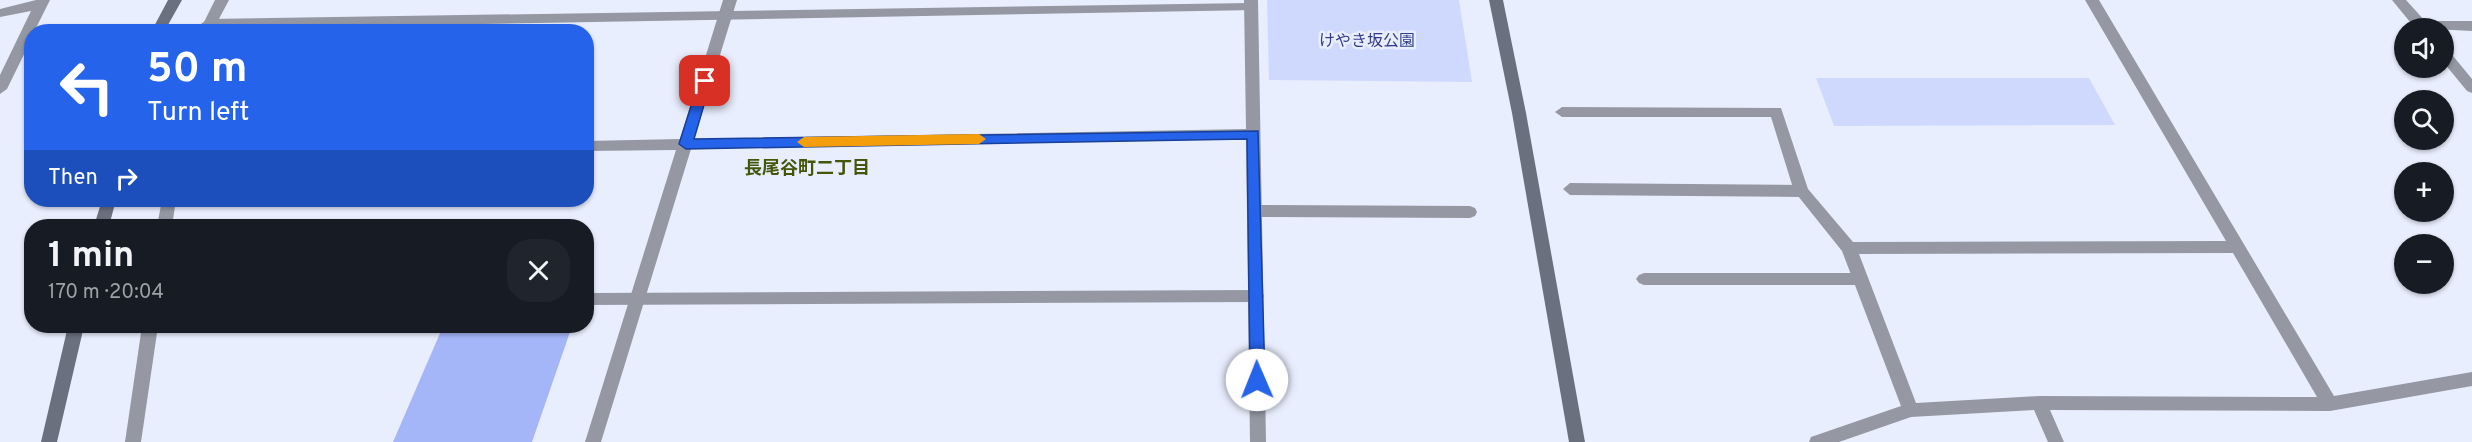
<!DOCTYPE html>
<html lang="en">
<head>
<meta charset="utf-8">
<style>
  :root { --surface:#171b24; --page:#20242c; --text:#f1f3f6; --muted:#9ea1a6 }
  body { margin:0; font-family:Overpass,"Noto Sans JP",sans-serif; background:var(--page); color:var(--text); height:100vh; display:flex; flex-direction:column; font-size:22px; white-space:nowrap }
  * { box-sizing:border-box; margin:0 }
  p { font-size:20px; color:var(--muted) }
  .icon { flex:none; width:33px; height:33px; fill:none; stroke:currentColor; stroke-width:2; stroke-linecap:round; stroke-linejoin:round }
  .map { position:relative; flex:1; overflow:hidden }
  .side { position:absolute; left:24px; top:219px; width:570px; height:114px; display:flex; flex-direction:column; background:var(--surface); border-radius:24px; box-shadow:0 2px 4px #0004 }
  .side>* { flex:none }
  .guide { position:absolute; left:24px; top:24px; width:570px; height:183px; border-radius:24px; box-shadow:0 2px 4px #0004; background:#2563eb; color:#fff; overflow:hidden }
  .fabs { position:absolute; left:2394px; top:18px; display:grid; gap:12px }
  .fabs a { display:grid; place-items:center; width:60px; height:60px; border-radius:50%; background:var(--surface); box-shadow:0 2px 4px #0004; font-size:30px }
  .pin { position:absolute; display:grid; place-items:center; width:51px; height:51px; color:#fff; margin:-26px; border-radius:12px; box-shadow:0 3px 9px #0006 }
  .me { position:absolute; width:66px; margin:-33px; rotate:359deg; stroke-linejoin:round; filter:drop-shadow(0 0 4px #0008) }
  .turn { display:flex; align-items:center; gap:21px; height:126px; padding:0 24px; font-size:27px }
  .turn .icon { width:78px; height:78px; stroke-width:2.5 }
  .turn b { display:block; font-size:42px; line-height:51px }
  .then { display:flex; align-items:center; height:57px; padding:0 24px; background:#0003; gap:12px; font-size:22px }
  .round { display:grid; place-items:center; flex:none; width:63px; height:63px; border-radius:24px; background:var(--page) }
  .summary { display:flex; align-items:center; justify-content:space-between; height:102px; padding:0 24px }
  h1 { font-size:36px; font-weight:700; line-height:45px }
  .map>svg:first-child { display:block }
  .green { fill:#cfd9fe }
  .water { fill:#a4b5f8 }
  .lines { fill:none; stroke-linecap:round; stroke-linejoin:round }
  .lane { fill:#9598a3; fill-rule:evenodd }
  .street { fill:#9598a3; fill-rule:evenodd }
  .secondary { fill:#6b707f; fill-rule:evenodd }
  .route { fill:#2563eb; stroke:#184099; stroke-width:1.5 }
  .slow { fill:#f59e0b }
  .labels { text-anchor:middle; stroke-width:5; stroke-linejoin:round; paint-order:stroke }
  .park-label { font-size:16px; fill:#323d8a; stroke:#e9eefe }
  .neighbourhood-label { font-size:18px; font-weight:bold; fill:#43570b; stroke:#e9eefe }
</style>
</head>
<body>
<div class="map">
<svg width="2472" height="442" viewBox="0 0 2472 442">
  <rect width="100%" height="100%" fill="#e9eefe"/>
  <g class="green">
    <path d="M 1267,0 L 1459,0 L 1472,82 L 1269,80 Z"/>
    <path d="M 1816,78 L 2089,78 L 2115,125 L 1834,126 Z"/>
  </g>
  <path class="water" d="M 571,329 L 532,442 L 393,442 L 441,331 Z"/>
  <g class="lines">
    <g class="lane">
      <path d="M 1251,3 L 1256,4 L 1258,7 L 1256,10 L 208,29 L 201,24 L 208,19 Z"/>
      <path d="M 1570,183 L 1801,185 L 1808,191 L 1801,197 L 1570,195 L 1563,189 Z"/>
      <path d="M 1254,205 L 1470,206 L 1475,208 L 1477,212 L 1475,216 L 1470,218 L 1254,217 L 1249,215 L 1247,211 L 1249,207 Z"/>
      <path d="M 1644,273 L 1860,273 L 1865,275 L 1868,279 L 1865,283 L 1860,285 L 1644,285 L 1639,283 L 1636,279 L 1639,275 Z"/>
      <path d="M 1256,290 L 1262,292 L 1264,296 L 1262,300 L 1256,302 L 586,305 L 586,293 Z"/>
    </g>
    <g class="street">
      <path d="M 36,0 L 50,0 L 34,32 L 32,32 L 32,38 L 7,89 L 0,94 L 0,75 L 31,11 L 0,17 L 0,9 Z"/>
      <path d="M 215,0 L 229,0 L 212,32 L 199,32 Z"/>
      <path d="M 723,0 L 737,0 L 694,139 L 1246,129 L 1244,0 L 1258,0 L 1266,442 L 1250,442 L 1246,139 L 691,149 L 601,442 L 585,442 L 676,150 L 586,151 L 586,141 L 680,139 Z"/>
      <path d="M 2085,0 L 2099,0 L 2334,396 L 2472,372 L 2472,386 L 2330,411 L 2050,410 L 2064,442 L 2048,442 L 2034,410 L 1911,417 L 1839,442 L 1809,442 L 1811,437 L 1901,406 L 1842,251 L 1794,191 L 1771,117 L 1562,117 L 1555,112 L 1562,107 L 1781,108 L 1808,189 L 1853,242 L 2226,241 ZM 2233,253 L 2317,397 L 2039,396 L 1916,403 L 1859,254 Z"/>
      <path d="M 2392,0 L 2406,0 L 2425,21 L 2472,21 L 2472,31 L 2415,28 Z"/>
      <path d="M 2444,49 L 2449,51 L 2472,79 L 2472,93 L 2467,91 L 2444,63 Z"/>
      <path d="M 162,200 L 176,200 L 172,226 L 157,226 Z"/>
      <path d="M 142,326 L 158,326 L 141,442 L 125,442 Z"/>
    </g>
    <g class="secondary">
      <path d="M 168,0 L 182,0 L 164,32 L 151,32 Z"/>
      <path d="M 1489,0 L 1503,0 L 1526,113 L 1585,442 L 1569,442 L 1512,113 Z"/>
      <path d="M 102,200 L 116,200 L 109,226 L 94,226 Z"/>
      <path d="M 68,326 L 84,326 L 57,442 L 41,442 Z"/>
    </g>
  </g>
  <path class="route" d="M 705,76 L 711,81 L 694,139 L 1258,131 L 1265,380 L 1263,384 L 1257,386 L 1250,380 L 1247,139 L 686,149 L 679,144 L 699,81 Z"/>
  <path class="slow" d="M 979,134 L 986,139 L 979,144 L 804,147 L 797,142 L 804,137 Z"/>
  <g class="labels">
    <g class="park-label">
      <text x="1367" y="46">けやき坂公園</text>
    </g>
    <g class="neighbourhood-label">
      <text x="807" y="174">長尾谷町二丁目</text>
    </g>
  </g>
</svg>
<div class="fabs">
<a><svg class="icon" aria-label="sound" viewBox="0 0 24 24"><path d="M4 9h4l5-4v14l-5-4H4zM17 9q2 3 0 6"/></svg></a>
<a><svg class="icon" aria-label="search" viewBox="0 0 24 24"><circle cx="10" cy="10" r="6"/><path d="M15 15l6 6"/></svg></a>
<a>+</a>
<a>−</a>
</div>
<div class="pin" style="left:705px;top:81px;background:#d93025"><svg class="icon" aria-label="arrive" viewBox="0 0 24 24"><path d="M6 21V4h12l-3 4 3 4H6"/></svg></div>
<svg class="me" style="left:1257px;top:380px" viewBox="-20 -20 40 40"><circle r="19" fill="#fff"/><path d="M0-13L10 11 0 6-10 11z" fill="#2563eb"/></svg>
<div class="guide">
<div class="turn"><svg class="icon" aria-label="left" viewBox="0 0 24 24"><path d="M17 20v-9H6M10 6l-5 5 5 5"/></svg><div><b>50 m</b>Turn left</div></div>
<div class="then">Then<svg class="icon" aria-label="right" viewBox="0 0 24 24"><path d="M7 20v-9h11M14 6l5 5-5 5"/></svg></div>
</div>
<section class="side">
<div class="summary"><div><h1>1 min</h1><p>170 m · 20:04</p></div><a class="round"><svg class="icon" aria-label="close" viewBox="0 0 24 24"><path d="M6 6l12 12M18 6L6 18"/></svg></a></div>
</section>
</div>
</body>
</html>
